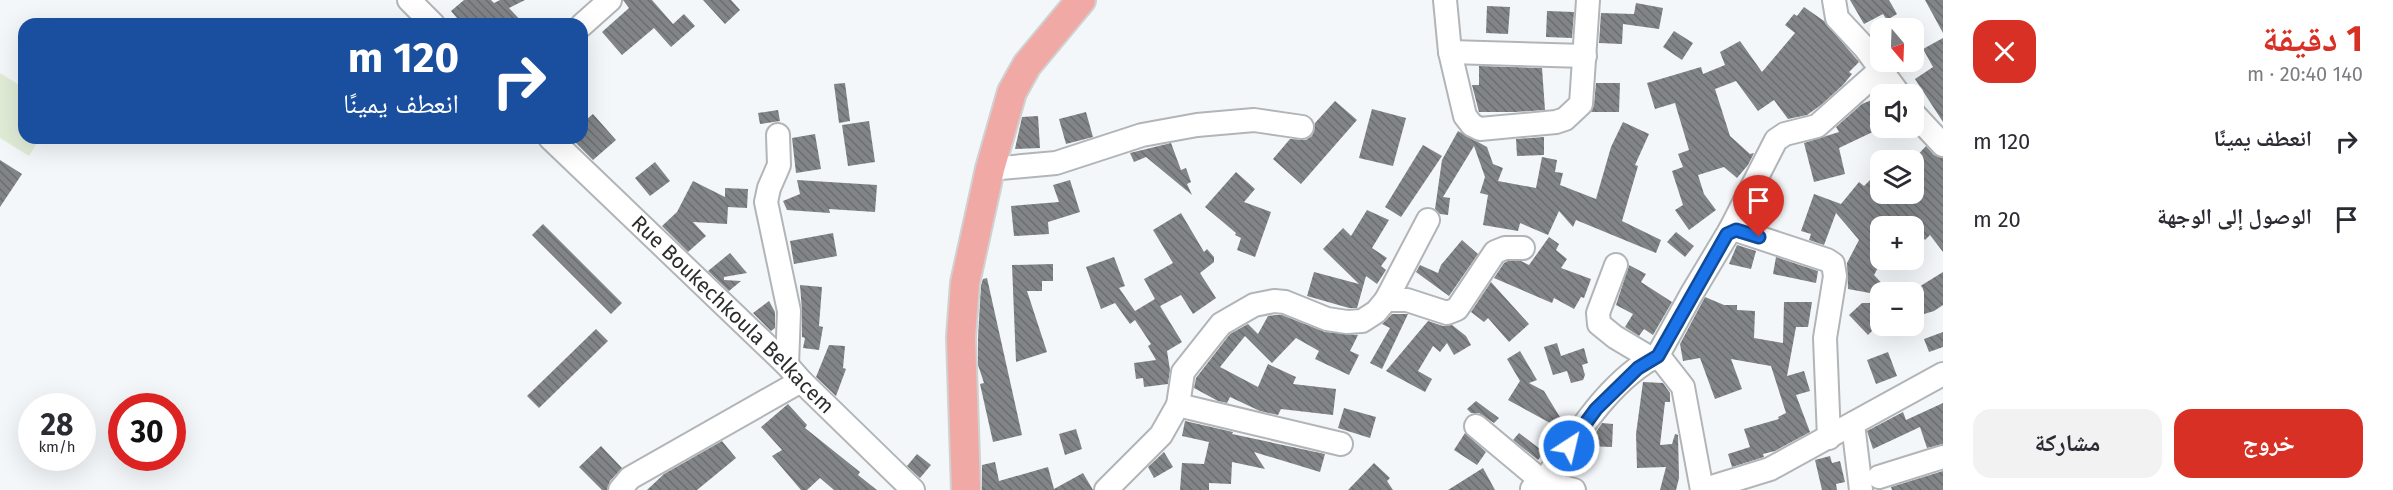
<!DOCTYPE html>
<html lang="ar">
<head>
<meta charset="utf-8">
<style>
  :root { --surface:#fff; --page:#f2f2f3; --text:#2b2b33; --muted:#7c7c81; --accent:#d93025 }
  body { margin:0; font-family:"Fira Sans","Noto Naskh Arabic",sans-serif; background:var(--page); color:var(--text); direction:rtl; height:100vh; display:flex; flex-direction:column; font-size:22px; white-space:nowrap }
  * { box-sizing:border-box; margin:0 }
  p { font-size:20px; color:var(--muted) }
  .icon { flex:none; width:33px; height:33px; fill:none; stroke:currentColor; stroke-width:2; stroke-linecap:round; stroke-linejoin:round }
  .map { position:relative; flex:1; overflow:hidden; direction:ltr }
  .drawer { display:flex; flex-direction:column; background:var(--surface); width:450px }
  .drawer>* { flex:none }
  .guide { position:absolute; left:18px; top:18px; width:570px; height:126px; border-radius:18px; box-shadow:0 6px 24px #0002; direction:rtl; background:#1a4fa0; color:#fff; overflow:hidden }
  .needle { width:39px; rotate:161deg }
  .buttons { position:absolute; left:1870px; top:18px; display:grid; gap:12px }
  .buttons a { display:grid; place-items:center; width:54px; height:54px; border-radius:12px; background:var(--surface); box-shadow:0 6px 24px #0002; font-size:30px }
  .speed { position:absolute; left:18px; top:393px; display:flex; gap:12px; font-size:30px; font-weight:700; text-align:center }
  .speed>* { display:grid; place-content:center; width:78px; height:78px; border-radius:50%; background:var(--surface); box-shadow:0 6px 24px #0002; line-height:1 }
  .speed small { font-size:15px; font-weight:400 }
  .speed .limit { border:9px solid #d22; background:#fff; color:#111 }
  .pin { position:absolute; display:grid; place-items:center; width:51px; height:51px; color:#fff; margin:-62px -26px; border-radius:50% 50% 50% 0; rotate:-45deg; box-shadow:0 0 6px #0007 }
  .pin .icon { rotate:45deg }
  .me { position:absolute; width:66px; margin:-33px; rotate:35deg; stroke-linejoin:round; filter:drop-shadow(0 0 4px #0008) }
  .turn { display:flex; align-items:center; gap:21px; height:126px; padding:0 30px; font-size:27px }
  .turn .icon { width:78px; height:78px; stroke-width:2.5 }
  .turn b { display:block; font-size:42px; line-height:51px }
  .round { display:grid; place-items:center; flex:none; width:63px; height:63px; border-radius:18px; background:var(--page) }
  .head { display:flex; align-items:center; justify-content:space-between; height:102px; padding:0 30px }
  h1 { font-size:36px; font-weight:700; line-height:45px; color:var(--accent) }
  .action { display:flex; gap:12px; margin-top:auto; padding:12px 30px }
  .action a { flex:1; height:69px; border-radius:18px; background:var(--accent); color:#fff; font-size:24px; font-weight:700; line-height:69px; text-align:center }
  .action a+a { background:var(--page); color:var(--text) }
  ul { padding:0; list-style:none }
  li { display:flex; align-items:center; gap:18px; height:78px; padding:0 30px }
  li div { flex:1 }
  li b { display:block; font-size:22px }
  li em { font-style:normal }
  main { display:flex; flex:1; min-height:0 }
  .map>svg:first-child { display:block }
  .green { fill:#e1ecd7 }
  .building { fill:url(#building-back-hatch) }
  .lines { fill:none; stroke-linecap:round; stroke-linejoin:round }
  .minor-casing { stroke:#b2b5b7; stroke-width:26 }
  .major-casing { stroke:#d0d1d1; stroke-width:32 }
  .minor { stroke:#fff; stroke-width:22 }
  .major { stroke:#f1a9a6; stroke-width:28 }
  .route-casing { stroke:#114b97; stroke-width:15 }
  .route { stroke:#1a73e8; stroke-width:10 }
  .labels { text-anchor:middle; stroke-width:4.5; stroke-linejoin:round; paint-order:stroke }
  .street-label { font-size:21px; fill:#2b2c2d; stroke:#f4f7f9 }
</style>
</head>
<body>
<main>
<section class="drawer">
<div class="head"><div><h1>1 دقيقة</h1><p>140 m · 20:40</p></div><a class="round" style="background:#d93025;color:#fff"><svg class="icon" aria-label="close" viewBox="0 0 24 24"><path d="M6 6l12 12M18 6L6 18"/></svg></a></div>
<ul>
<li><svg class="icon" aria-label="right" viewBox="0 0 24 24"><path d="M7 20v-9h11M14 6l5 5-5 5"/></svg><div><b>انعطف يمينًا</b></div><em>120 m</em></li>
<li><svg class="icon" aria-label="arrive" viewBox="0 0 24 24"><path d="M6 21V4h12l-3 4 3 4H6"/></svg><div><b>الوصول إلى الوجهة</b></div><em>20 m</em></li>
</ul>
<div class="action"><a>خروج</a><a>مشاركة</a></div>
</section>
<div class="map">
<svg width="1943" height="490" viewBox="0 0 1943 490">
  <defs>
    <pattern id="building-back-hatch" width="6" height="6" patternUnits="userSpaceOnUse" patternTransform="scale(1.5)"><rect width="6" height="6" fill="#828587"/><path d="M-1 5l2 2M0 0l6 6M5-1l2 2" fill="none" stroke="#6b6d6f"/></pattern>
  </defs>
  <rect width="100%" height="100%" fill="#f4f7f9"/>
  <path class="green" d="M 0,73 L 24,88 L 24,138 L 40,138 L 29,156 L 0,138 Z"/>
  <g class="building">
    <path d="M 464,0 L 491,0 L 494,3 L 500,0 L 525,0 L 509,8 L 524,24 L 462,24 L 451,11 Z"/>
    <path d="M 623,0 L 652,0 L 673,24 L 684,14 L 695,26 L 671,47 L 654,28 L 622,55 L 602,32 L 629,8 Z"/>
    <path d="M 703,0 L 731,0 L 740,10 L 725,24 Z"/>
    <path d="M 1850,0 L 1889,0 L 1897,14 L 1887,20 L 1883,14 L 1864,24 Z"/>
    <path d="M 1925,0 L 1943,0 L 1943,33 Z"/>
    <path d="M 1636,3 L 1663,8 L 1659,29 L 1623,24 L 1622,44 L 1599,43 L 1601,13 L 1634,14 Z"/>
    <path d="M 1487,6 L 1510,7 L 1508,34 L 1486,33 Z"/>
    <path d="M 1804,7 L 1824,21 L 1859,62 L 1849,72 L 1852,74 L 1843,85 L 1821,105 L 1807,115 L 1788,119 L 1774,100 L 1758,111 L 1736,81 L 1715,89 L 1730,136 L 1750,154 L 1754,153 L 1748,165 L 1737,178 L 1724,167 L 1698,175 L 1704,194 L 1716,210 L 1689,230 L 1675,210 L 1683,205 L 1672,171 L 1683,167 L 1678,154 L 1689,150 L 1675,103 L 1655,109 L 1647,83 L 1701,67 L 1703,74 L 1725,65 L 1720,52 L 1740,41 L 1762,72 L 1795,33 L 1785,25 L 1794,14 L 1797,16 Z"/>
    <path d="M 1547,11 L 1574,12 L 1572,38 L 1546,37 Z"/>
    <path d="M 1674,31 L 1693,43 L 1682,60 L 1663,47 Z"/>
    <path d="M 1943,38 L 1943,122 L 1915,79 L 1933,67 L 1923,49 Z"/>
    <path d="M 1479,66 L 1542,68 L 1545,110 L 1515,112 L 1479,112 L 1472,85 L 1479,85 Z"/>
    <path d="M 845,83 L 850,121 L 839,123 L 834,84 Z"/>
    <path d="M 1596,83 L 1620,83 L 1619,112 L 1591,112 L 1594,105 Z"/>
    <path d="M 1881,96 L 1881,128 L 1839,148 L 1845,174 L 1814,182 L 1804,143 L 1839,132 L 1836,127 L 1862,104 Z"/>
    <path d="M 1335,101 L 1357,120 L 1301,184 L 1273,159 L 1290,139 L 1306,140 L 1312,136 L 1315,123 Z"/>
    <path d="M 1372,109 L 1406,118 L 1393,166 L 1359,158 Z"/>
    <path d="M 778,110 L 780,121 L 760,124 L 758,113 Z"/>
    <path d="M 1086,112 L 1093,137 L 1066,144 L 1059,119 Z"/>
    <path d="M 593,114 L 616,140 L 593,160 L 571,138 L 582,138 L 582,123 Z"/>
    <path d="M 1038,116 L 1040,148 L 1015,149 L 1022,117 Z"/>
    <path d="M 869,121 L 875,162 L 848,166 L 842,125 Z"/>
    <path d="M 1623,122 L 1649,134 L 1635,165 L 1638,166 L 1622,221 L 1661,240 L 1656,253 L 1576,220 L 1573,227 L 1559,211 L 1548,235 L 1520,223 L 1518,231 L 1483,225 L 1488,195 L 1480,193 L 1485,177 L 1474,146 L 1443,197 L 1450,198 L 1448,215 L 1440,214 L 1435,209 L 1442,160 L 1458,131 L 1487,147 L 1493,164 L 1503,168 L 1498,181 L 1536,188 L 1542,157 L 1557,160 L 1555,172 L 1563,173 L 1560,185 L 1596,199 L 1611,147 Z"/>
    <path d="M 815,134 L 821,169 L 796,173 L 792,138 Z"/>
    <path d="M 1544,137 L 1544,155 L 1517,156 L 1516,139 Z"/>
    <path d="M 1171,143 L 1181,170 L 1186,168 L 1191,182 L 1187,184 L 1192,195 L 1146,157 L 1134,162 L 1130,153 Z"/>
    <path d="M 1423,145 L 1442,156 L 1401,217 L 1385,207 Z"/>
    <path d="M 1926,146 L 1934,155 L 1943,158 L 1943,252 L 1930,235 L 1925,240 L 1914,226 L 1881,226 L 1881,262 L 1874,275 L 1890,292 L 1881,292 L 1881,295 L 1848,289 L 1847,263 L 1859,240 L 1836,213 L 1824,245 L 1809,240 L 1811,234 L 1801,231 L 1814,194 L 1841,204 L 1859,182 L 1864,186 L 1870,180 L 1881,189 L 1881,194 L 1914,194 L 1914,159 Z"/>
    <path d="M 0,160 L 22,174 L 0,207 Z"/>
    <path d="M 655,162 L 670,181 L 650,196 L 635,178 Z"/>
    <path d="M 1236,172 L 1255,189 L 1244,202 L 1271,212 L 1255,257 L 1237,250 L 1241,238 L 1235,235 L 1236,233 L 1205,207 Z"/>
    <path d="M 797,180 L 877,185 L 875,212 L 829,209 L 830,213 L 787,210 L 783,201 L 800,194 Z"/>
    <path d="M 1070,180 L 1080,212 L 1048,222 L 1049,234 L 1014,236 L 1011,206 L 1059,202 L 1053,185 Z"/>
    <path d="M 693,181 L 725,197 L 725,188 L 748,189 L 747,208 L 728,207 L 727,224 L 693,222 L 706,236 L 688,252 L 662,226 L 677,212 Z"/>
    <path d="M 1367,210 L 1389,220 L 1372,248 L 1387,258 L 1381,266 L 1386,270 L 1377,284 L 1366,276 L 1357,308 L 1349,308 L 1307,296 L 1314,272 L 1359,284 L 1323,249 L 1343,228 L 1351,236 Z"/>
    <path d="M 1181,213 L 1204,252 L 1207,249 L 1214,257 L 1214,262 L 1200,273 L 1216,298 L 1193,314 L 1181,295 L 1160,306 L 1182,342 L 1167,351 L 1170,370 L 1168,384 L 1144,387 L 1143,378 L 1136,379 L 1134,363 L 1156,360 L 1148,346 L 1151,344 L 1135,320 L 1130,324 L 1115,303 L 1101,309 L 1086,267 L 1114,257 L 1125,286 L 1119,288 L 1135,311 L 1155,299 L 1144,279 L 1173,263 L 1153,230 Z"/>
    <path d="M 543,224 L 622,303 L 611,314 L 532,235 Z"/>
    <path d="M 1676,232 L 1694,246 L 1685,257 L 1667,242 Z"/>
    <path d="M 833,233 L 837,256 L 794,264 L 790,241 Z"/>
    <path d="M 1549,237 L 1559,244 L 1556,250 L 1567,259 L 1561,268 L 1591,279 L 1584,298 L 1581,297 L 1574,309 L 1554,298 L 1552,303 L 1494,278 L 1504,263 L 1508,261 L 1521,261 L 1529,265 Z"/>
    <path d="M 1462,240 L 1478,254 L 1449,296 L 1416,272 L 1420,265 L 1438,273 L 1441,265 Z"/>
    <path d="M 1737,245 L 1756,251 L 1751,269 L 1729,264 Z"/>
    <path d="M 730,253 L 747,273 L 724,277 L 724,280 L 741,281 L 729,291 L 708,271 Z"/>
    <path d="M 1776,257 L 1818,271 L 1816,283 L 1773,274 Z"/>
    <path d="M 1053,264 L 1053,281 L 1042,281 L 1042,291 L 1027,291 L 1047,352 L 1016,362 L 1012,265 Z"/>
    <path d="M 1629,265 L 1646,274 L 1641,282 L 1672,302 L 1653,335 L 1644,329 L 1639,336 L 1625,327 L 1633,314 L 1616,305 Z"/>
    <path d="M 1943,272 L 1943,305 L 1934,311 L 1914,317 L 1914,290 Z"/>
    <path d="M 987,278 L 1022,435 L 993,442 L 980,384 L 984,383 L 978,365 L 978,337 L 981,285 L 983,279 Z"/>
    <path d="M 1491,282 L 1529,324 L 1509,342 L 1488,318 L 1484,322 L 1471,312 Z"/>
    <path d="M 800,285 L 822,287 L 819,326 L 823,327 L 819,350 L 803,348 L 805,338 L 802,337 L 802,311 Z"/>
    <path d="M 1705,297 L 1724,305 L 1737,305 L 1737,310 L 1755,311 L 1754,338 L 1783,343 L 1784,302 L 1812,302 L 1808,327 L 1796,327 L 1787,376 L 1804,371 L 1810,391 L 1796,395 L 1810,432 L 1775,451 L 1763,454 L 1764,457 L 1732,467 L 1728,454 L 1750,447 L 1744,429 L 1779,419 L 1778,417 L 1786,413 L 1771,366 L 1731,359 L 1742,389 L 1715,399 L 1700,358 L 1683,361 L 1680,344 Z"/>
    <path d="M 769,301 L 775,312 L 775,328 L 771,331 L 753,313 Z"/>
    <path d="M 1862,303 L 1881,303 L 1881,322 L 1868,335 L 1849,315 Z"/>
    <path d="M 1392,314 L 1408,314 L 1382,369 L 1370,363 L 1390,328 L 1382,324 Z"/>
    <path d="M 1275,315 L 1282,315 L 1325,332 L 1358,335 L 1350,351 L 1359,355 L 1349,375 L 1315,359 L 1319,351 L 1296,338 L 1272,363 L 1245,336 L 1220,367 L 1258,387 L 1268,364 L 1296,377 L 1293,384 L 1336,389 L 1333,415 L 1281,409 L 1278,415 L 1260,411 L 1230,397 L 1227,403 L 1218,401 L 1194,388 L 1196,378 L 1230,334 L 1248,324 L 1258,334 L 1268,316 Z"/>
    <path d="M 1428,321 L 1443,326 L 1452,325 L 1466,336 L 1471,345 L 1454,355 L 1447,343 L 1440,352 L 1433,346 L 1418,371 L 1432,379 L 1425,392 L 1386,371 Z"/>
    <path d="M 596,329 L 608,341 L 539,408 L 527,396 Z"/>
    <path d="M 1943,332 L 1943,347 L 1929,352 L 1924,339 Z"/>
    <path d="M 1557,343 L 1561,356 L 1584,348 L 1588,363 L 1582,365 L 1585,375 L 1583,380 L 1571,383 L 1567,371 L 1553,375 L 1544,347 Z"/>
    <path d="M 829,345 L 845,346 L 843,368 L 846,369 L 836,396 L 816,377 Z"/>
    <path d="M 1520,351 L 1537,380 L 1529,383 L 1544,391 L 1566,427 L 1563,430 L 1508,400 L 1520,381 L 1507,359 Z"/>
    <path d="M 1888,352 L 1897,376 L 1876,384 L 1867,360 Z"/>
    <path d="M 1643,382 L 1663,383 L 1670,393 L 1670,402 L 1665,402 L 1660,445 L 1672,444 L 1675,434 L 1678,435 L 1679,478 L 1676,490 L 1660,490 L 1666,467 L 1637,468 L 1636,434 Z"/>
    <path d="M 1476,401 L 1499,418 L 1494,423 L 1479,413 L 1471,413 L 1467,409 Z"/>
    <path d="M 1943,403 L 1943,444 L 1927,448 L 1920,427 L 1873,449 L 1867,431 L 1903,412 L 1906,420 Z"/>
    <path d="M 788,404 L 807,425 L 805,428 L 860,472 L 858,475 L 877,490 L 834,490 L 820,478 L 807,490 L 801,490 L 772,456 L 782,450 L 761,427 Z"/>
    <path d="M 1344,408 L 1376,417 L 1370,438 L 1338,428 Z"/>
    <path d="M 1185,421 L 1233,432 L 1232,434 L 1325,454 L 1320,472 L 1254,452 L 1265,469 L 1232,462 L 1231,484 L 1209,483 L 1209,490 L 1180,490 L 1182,463 L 1204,464 L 1209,442 L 1182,436 Z"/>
    <path d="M 1602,423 L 1613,424 L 1612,447 L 1587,446 Z"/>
    <path d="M 1076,429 L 1082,449 L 1065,455 L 1059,434 Z"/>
    <path d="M 1465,433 L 1486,452 L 1477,465 L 1454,450 Z"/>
    <path d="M 1519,433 L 1544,452 L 1538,460 L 1513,440 Z"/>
    <path d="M 722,441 L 736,458 L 697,490 L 647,490 L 664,474 Z"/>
    <path d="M 601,446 L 622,468 L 610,481 L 607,490 L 602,490 L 579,467 Z"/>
    <path d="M 1164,452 L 1173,467 L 1154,478 L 1148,467 Z"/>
    <path d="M 917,454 L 931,465 L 920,478 L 907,466 Z"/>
    <path d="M 1830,456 L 1832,463 L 1840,461 L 1845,482 L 1836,484 L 1837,490 L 1822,490 L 1815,460 Z"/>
    <path d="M 995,462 L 999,481 L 1048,467 L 1054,489 L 1083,473 L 1093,490 L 982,490 L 982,465 Z"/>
    <path d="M 1374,463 L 1390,478 L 1387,481 L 1393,490 L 1348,490 Z"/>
    <path d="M 1483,468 L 1495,490 L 1448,490 Z"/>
    <path d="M 1943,471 L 1943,490 L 1892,490 L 1891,487 Z"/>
  </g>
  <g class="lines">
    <defs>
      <g id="minor">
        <path d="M 409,0 L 433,24"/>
        <path d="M 1445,0 L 1450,52 L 1465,116 L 1472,125 L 1480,129 L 1556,122 L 1565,119 L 1581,104 L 1588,0"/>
        <path d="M 1834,0 L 1837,18 L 1865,48 L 1899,94"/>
        <path d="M 582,25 L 610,0"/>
        <path d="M 1450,52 L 1585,56"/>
        <path d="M 1914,114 L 1943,145"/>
        <path d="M 778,135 L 779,165 L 769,188 L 766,202 L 789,311 L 787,365"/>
        <path id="s1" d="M 550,138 L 787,365 L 801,381 L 913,490"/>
        <path d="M 990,169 L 1056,163 L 1142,135 L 1197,125 L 1254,120 L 1302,127"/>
        <path d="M 1730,230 L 1736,230 L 1827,260 L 1833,264 L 1835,276 L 1825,338 L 1829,438"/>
        <path d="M 1616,265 L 1598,313 L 1599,324 L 1615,337 L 1652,359"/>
        <path d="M 1386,300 L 1428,220"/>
        <path d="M 1178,405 L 1183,372 L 1221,324 L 1254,305 L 1274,301 L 1285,302 L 1327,319 L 1347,322 L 1362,321 L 1376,312 L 1386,300 L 1407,300 L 1447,313 L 1457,309 L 1495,252 L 1505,248 L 1523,248"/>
        <path d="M 1853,424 L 1861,490"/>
        <path d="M 1476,426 L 1543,482 C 1575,438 1608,381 1658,355"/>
        <path d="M 1879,477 L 1943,457"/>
        <path d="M 1532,489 L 1543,482 L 1574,490"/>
        <path d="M 620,490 L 630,478 L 801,381"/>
        <path d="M 1106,490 L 1161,435 L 1178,405 L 1341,444"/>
        <path d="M 1702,490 L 1683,387 L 1658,355 L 1691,295 L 1730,230 L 1776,140 L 1785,134 L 1817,126 L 1880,70"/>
        <path d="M 1702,490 L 1770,469 L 1943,374"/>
      </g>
      <path id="major" d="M 966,490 L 961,337 L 965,283 L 990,169 L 1012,92 L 1027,65 L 1081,0"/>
    </defs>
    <use href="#minor" class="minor-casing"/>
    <use href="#major" class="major-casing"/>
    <use href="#minor" class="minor"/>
    <use href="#major" class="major"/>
  </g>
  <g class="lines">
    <defs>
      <path id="route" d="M 1569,446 L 1596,409 L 1638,368 L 1658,356 L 1727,234 L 1736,230 L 1759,237"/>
    </defs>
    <use href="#route" class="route-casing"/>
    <use href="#route" class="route"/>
  </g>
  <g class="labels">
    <g class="street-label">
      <text dy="7" stroke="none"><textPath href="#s1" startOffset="254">Rue Boukechkoula Belkacem</textPath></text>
    </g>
  </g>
</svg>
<div class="buttons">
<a><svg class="needle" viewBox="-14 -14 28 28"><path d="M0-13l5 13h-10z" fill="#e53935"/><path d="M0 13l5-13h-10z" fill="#7c7c81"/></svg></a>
<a><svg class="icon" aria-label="sound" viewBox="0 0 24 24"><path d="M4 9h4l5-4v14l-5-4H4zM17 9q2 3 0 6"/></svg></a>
<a><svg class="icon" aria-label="layers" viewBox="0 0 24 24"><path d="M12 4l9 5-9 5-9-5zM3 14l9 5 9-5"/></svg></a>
<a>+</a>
<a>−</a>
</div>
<div class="speed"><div>28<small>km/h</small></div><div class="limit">30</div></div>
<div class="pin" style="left:1759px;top:237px;background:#d93025"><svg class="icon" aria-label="arrive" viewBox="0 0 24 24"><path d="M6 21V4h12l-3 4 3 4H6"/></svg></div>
<svg class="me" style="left:1569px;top:446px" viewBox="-20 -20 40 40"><circle r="17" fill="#1a73e8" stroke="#fff" stroke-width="3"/><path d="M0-11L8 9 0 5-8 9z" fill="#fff"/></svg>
<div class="guide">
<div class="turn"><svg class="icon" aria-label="right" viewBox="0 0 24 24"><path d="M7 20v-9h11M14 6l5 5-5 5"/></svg><div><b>120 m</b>انعطف يمينًا</div></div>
</div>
</div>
</main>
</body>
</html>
